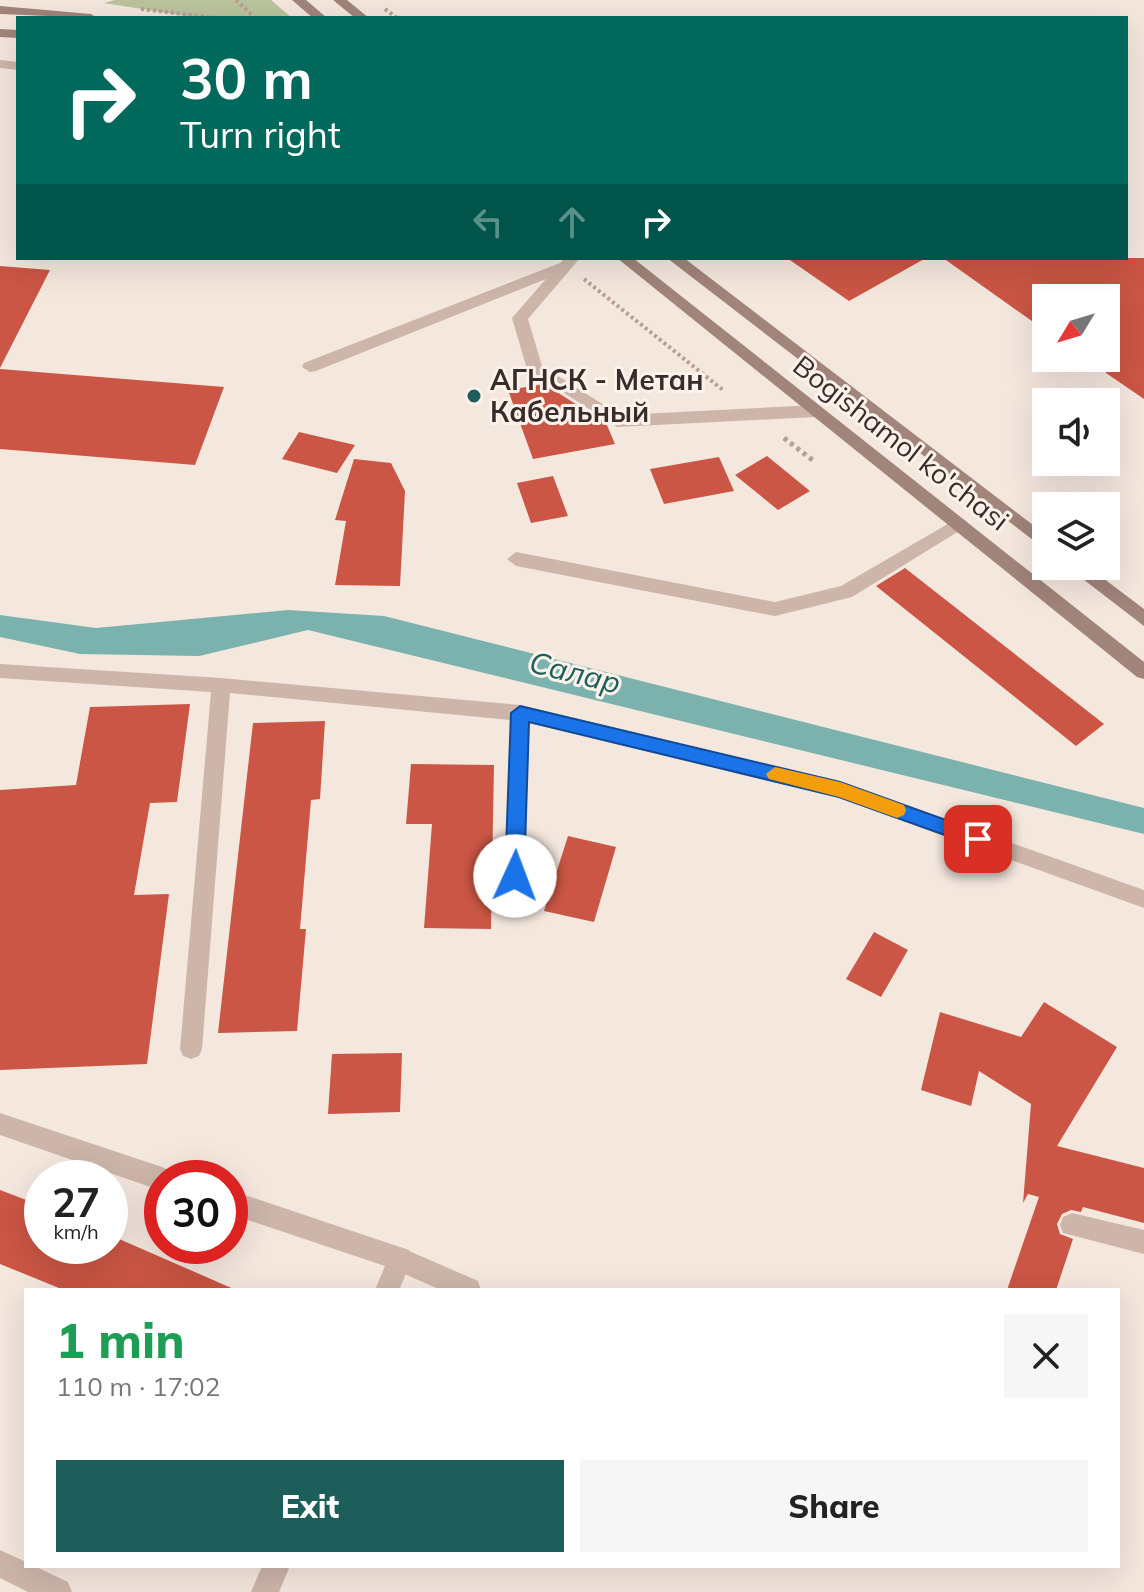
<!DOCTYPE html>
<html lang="en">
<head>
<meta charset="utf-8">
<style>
  :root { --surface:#fff; --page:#f6f6f6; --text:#222; --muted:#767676; --accent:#1d5d5a }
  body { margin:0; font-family:Mulish,sans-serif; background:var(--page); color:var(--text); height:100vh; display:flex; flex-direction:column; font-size:30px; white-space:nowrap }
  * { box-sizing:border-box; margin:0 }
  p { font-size:26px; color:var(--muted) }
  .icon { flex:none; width:44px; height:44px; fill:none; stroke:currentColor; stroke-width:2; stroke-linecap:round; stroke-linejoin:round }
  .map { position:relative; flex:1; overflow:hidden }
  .details { position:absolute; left:24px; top:1288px; width:1096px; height:280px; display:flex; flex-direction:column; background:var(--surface); border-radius:0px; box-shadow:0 8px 32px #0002 }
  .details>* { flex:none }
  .guide { position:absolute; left:16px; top:16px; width:1112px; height:244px; border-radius:0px; box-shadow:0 8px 32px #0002; background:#00695c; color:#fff; overflow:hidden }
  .needle { width:52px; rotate:232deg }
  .tools { position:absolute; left:1032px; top:284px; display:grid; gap:16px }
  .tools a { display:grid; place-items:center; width:88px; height:88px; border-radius:0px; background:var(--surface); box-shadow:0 8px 32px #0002; font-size:40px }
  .speed { position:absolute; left:24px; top:1160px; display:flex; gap:16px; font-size:40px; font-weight:700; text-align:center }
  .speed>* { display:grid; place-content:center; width:104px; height:104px; border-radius:50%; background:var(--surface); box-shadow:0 8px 32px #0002; line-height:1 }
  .speed small { font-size:20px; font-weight:400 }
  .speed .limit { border:12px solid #d22; background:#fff; color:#111 }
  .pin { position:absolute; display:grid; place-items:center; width:68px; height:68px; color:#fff; margin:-34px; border-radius:16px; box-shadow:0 4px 12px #0006 }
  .me { position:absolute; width:88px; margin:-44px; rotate:2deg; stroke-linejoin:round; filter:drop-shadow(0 0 6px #0008) }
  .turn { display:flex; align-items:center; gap:28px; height:168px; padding:0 32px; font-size:36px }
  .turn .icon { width:104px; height:104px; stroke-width:2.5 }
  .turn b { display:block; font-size:56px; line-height:68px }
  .lanes { display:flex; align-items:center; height:76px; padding:0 32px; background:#0003; justify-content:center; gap:40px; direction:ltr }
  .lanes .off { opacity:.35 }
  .round { display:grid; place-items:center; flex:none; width:84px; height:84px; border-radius:0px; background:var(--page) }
  .summary { display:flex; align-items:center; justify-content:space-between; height:136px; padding:0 32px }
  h1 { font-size:48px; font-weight:800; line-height:60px; color:#1e9e55 }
  .primary-button { display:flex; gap:16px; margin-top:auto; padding:16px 32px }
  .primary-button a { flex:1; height:92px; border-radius:0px; background:var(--accent); color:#fff; font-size:32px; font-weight:800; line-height:92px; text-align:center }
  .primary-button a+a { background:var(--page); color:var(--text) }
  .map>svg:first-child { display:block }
  .green { fill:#bbc49d }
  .water { fill:#7cb2ae }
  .building { fill:#cb5645 }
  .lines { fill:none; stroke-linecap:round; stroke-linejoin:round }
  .path-far1 { stroke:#b99f93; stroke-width:4; stroke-dasharray:3 3; stroke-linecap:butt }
  .path { stroke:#b99f93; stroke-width:5; stroke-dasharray:4 4; stroke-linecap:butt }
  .lane { fill:#cdb5a9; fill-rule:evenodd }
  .street { fill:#cdb5a9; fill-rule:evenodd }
  .secondary { fill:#a1847a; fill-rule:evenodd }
  .route { fill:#1a73e8; stroke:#114b97; stroke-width:2 }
  .slow { fill:#f59e0b }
  .poi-dot { fill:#1d5d5a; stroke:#fbf2eb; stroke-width:3 }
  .labels { text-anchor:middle; stroke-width:6; stroke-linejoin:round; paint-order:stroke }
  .poi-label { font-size:28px; font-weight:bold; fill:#3a2d29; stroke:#fbf2eb; text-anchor:start }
  .street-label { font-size:28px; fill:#3a2d29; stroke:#fbf2eb }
  .water-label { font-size:30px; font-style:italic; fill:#1d5d5a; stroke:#fbf2eb }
</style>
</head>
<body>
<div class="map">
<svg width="1144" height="1592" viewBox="0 0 1144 1592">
  <rect width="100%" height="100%" fill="#f4e7de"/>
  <path class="green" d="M 115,0 L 271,0 L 292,18 L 199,18 L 104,3 Z"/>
  <path class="water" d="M 288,610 L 384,616 L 1144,808 L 1144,834 L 308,630 L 199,656 L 80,654 L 0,637 L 0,615 L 96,628 Z"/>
  <g class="building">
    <path d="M 787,258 L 926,258 L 849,301 Z"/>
    <path d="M 943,258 L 1144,258 L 1144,399 L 1106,373 L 1106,298 L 1046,298 L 1046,331 Z"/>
    <path d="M 0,266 L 50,270 L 0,368 Z"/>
    <path d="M 0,369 L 224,387 L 195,465 L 0,449 Z"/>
    <path d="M 544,384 L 606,423 L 615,444 L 533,459 L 508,390 Z"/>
    <path d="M 299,432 L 355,445 L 337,473 L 282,459 Z"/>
    <path d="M 767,456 L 810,491 L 778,510 L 735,475 Z"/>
    <path d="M 719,457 L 734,491 L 664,504 L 650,469 Z"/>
    <path d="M 354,459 L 391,463 L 405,491 L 400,586 L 335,585 L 346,521 L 335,520 Z"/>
    <path d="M 553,476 L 568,516 L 531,523 L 517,483 Z"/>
    <path d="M 905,568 L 1104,724 L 1076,746 L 876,586 Z"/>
    <path d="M 190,704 L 177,802 L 150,803 L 134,895 L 169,894 L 147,1064 L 0,1070 L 0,790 L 76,785 L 90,707 Z"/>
    <path d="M 325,721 L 320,799 L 311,800 L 300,929 L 306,929 L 297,1031 L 218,1033 L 253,723 Z"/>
    <path d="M 411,764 L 494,765 L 491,929 L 424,928 L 432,824 L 406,824 Z"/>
    <path d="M 568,836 L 616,847 L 594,922 L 544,911 Z"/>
    <path d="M 874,932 L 908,950 L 881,997 L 846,979 Z"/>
    <path d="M 1044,1002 L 1117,1047 L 1057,1146 L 1144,1168 L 1144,1223 L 1083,1207 L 1081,1212 L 1071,1210 L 1062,1214 L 1057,1224 L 1060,1234 L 1073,1239 L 1056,1290 L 1007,1290 L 1039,1197 L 1028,1194 L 1023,1203 L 1031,1104 L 979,1071 L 971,1106 L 921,1090 L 940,1012 L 1021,1037 Z"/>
    <path d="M 402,1053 L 400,1112 L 328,1114 L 332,1054 Z"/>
    <path d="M 0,1190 L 42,1206 L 42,1246 L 110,1246 L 110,1235 L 236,1290 L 64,1290 L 0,1264 Z"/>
  </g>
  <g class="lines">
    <g class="path-far1">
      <path d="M 236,0 L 255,18"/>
      <path d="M 141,9 L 216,18"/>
      <path d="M 385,9 L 397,18"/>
      <path d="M 584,279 L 723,390"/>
    </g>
    <path class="path" d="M 784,438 L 815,462"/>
    <g class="lane">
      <path d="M 0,60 L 18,62 L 18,70 L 0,68 Z"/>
      <path d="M 565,258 L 580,258 L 528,319 L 542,366 L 620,415 L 816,405 L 824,411 L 816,417 L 617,427 L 527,369 L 512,318 L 546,279 L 316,371 L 310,372 L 302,367 L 304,363 L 560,263 Z"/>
      <path d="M 958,518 L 967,524 L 964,528 L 852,597 L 775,616 L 516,566 L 507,559 L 516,552 L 775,602 L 841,586 Z"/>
      <path d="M 1072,1213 L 1144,1230 L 1144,1254 L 1063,1233 L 1060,1225 L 1063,1217 Z"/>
      <path d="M 400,1247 L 478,1281 L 481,1290 L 441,1290 L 391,1268 L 388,1259 L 391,1250 Z"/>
    </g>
    <g class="street">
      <path d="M 0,664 L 221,678 L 520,705 L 840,782 L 1144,890 L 1144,908 L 839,798 L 529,723 L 525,876 L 522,882 L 515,885 L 508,882 L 505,876 L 510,720 L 230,693 L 202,1049 L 199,1056 L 191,1059 L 183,1056 L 180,1049 L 211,692 L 0,678 Z"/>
      <path d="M 0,1113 L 162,1167 L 170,1171 L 173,1178 L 162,1178 L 162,1191 L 0,1135 Z"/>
      <path d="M 230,1190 L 409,1250 L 412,1259 L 399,1290 L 375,1290 L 385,1266 L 230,1214 Z"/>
      <path d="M 0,1550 L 26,1562 L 26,1566 L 34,1566 L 68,1582 L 72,1592 L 28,1592 L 0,1578 Z"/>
      <path d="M 262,1566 L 290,1566 L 279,1592 L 251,1592 Z"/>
    </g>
    <g class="secondary">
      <path d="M 292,0 L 306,0 L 327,18 L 313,18 Z"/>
      <path d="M 333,0 L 347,0 L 369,18 L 355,18 Z"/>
      <path d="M 0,6 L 91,14 L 97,18 L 0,14 Z"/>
      <path d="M 0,29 L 18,30 L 18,38 L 0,37 Z"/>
      <path d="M 617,258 L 633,258 L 1144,662 L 1144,679 L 1137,677 Z"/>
      <path d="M 667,258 L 684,258 L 1046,535 L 1046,550 Z"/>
      <path d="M 1066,566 L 1087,566 L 1144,609 L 1144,626 Z"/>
    </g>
  </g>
  <path class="route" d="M 520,706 L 840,782 L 985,834 L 987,839 L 985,845 L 978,847 L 839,797 L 529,722 L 524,876 L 521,881 L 508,881 L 505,876 L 511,713 Z"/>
  <path class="slow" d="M 775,767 L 840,782 L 904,805 L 906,810 L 904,815 L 897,818 L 839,797 L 769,779 L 766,774 Z"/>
  <circle class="poi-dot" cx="474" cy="396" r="8"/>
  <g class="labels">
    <g class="poi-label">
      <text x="490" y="390">АГНСК - Метан<tspan x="490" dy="32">Кабельный</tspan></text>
    </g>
    <g class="street-label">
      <text transform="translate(901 443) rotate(38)" y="10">Bogishamol ko'chasi</text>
    </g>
    <g class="water-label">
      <text transform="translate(575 673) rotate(14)" y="10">Салар</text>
    </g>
  </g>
</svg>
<div class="tools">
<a><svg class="needle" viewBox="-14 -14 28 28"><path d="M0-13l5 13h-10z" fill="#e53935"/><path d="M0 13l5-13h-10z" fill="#767676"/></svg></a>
<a><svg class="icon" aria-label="sound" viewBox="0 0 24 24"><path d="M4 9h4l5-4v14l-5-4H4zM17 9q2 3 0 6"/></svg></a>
<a><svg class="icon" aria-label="layers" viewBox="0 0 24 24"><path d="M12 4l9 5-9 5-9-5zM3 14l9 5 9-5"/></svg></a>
</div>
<div class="speed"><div>27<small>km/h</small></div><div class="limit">30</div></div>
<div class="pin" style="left:978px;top:839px;background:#d93025"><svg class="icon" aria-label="arrive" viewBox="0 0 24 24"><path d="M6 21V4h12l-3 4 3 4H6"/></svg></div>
<svg class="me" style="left:515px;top:876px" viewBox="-20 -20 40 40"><circle r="19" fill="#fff"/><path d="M0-13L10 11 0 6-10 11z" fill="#1a73e8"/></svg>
<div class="guide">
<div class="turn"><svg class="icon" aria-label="right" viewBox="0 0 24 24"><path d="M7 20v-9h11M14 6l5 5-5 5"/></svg><div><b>30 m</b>Turn right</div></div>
<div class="lanes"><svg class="icon off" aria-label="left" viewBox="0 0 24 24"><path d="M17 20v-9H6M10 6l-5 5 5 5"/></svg><svg class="icon off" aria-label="ahead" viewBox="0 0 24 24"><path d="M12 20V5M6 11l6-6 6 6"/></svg><svg class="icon" aria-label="right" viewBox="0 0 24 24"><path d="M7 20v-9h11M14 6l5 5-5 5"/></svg></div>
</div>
<section class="details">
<div class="summary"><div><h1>1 min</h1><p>110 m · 17:02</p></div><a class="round"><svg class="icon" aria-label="close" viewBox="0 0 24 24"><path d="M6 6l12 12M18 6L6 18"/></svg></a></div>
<div class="primary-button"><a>Exit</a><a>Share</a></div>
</section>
</div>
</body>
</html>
